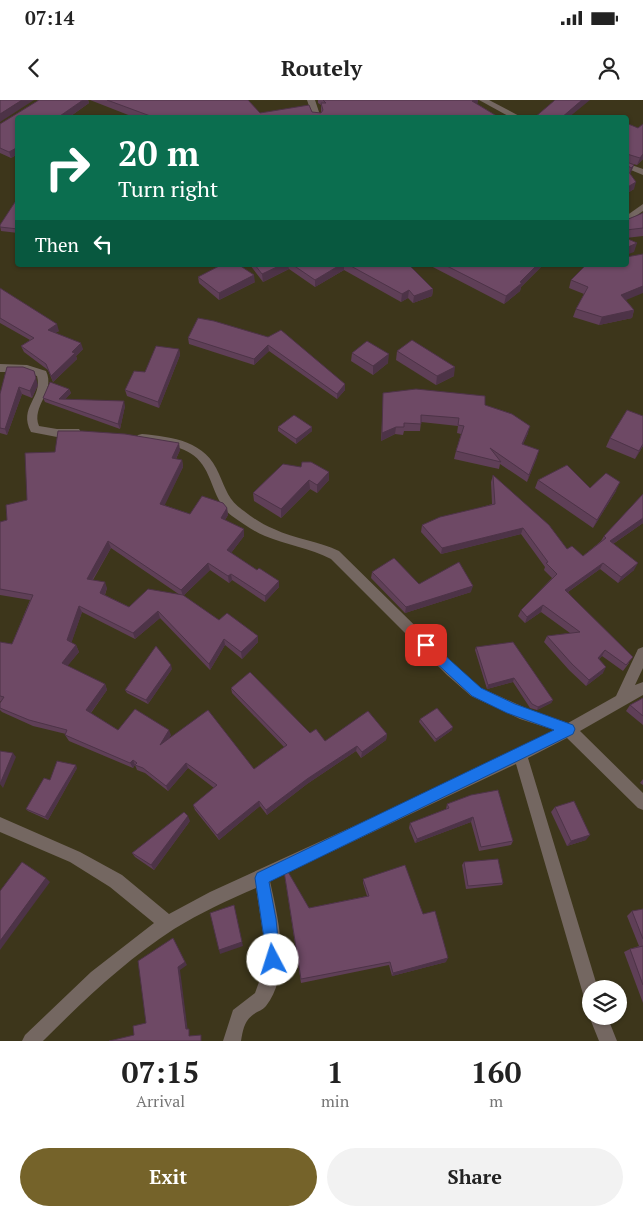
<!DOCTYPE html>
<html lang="en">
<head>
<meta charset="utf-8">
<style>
  :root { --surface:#fff; --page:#f2f2f2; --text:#222; --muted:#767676; --accent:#75632a }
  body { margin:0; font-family:"PT Serif",serif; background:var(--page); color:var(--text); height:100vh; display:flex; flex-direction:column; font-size:19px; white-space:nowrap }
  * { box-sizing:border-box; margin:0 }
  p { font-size:16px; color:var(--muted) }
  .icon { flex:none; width:28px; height:28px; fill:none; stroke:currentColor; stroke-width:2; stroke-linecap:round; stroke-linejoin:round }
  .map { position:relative; height:941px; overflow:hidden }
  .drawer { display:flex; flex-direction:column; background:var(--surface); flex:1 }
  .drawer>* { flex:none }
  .hud { position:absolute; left:15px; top:15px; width:614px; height:152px; border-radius:5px; box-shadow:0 1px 4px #0004; background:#0b6e4f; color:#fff; overflow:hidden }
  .tools { position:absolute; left:582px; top:880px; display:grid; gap:10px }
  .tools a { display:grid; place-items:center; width:45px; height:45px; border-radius:50%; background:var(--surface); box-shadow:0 1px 4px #0004; font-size:25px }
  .pin { position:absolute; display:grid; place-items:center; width:42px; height:42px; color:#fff; margin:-21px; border-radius:10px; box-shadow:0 2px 8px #0006 }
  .me { position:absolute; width:55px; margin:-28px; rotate:355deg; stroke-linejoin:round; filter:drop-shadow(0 0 4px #0008) }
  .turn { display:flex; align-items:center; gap:18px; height:105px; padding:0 20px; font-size:22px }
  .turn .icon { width:65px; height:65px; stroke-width:2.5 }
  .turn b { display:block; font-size:35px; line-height:42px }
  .then { display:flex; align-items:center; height:48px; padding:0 20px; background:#0003; gap:10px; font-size:19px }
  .eta { display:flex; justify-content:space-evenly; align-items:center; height:85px; text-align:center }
  .eta b { font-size:30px; font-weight:600; line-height:35px }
  .button { display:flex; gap:10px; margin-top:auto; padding:10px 20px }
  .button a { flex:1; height:58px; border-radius:30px; background:var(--accent); color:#fff; font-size:20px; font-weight:600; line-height:58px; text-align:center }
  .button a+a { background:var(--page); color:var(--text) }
  .status { display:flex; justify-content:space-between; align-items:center; height:35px; padding:0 25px; background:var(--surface); direction:ltr }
  .status svg { height:14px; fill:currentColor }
  header { display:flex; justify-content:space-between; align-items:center; height:65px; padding:0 20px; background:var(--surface); font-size:22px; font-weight:600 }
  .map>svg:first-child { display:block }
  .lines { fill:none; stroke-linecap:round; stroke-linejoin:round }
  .minor { fill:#746761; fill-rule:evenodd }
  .wall { fill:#5f3f57; fill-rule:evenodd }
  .shaded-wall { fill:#4d3347 }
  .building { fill:#6e4965; stroke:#4d3347 }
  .route { fill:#1a73e8; stroke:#114b97 }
</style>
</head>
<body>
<div class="status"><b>07:14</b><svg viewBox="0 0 49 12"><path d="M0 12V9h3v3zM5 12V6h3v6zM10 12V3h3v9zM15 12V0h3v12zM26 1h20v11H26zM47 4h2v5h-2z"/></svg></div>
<header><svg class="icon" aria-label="back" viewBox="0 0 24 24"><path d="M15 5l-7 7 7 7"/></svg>Routely<svg class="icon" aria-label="person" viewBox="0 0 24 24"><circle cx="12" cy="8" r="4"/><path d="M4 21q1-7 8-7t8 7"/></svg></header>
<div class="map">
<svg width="643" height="941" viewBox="0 0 643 941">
  <rect width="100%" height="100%" fill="#3d361b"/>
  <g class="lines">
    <g class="minor">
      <path d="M 307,0 L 315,0 L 321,18 L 313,18 Z"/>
      <path d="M 479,0 L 489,0 L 523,18 L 512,18 Z"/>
      <path d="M 626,63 L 643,69 L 643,75 L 626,68 Z"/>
      <path d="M 643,104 L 643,111 L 626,123 L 626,116 Z"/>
      <path d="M 0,264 L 27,265 L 46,271 C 56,292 31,306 39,326 L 57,329 L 79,329 L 81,332 L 79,335 L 57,337 L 31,332 C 18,307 43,298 37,276 L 21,272 L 0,272 Z"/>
      <path d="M 142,334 C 173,337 206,341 219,374 C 226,390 229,401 244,411 C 253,418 263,425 274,429 C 295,439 318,441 339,451 L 457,567 L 481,588 L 528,609 L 568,623 L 616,596 L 638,549 L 643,547 L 643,568 L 635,585 L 643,582 L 643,595 L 580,631 L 643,693 L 643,710 L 638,708 L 567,638 L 528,658 L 598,889 L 591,889 L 591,902 L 585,900 L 583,894 L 516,664 L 270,781 C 278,818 292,873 266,906 C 263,910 258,911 254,914 C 244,921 243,930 241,941 L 223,941 L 233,910 L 255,893 L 263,871 L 264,840 L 256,788 C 228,800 200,813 174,829 C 126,860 84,900 43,941 L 22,941 L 25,935 L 91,872 L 154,823 L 110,787 L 70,762 L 0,732 L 0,717 L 80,752 L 122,775 L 169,814 L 210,792 L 424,694 L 554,630 L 520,619 L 471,596 L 447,575 L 331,459 C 310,448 286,445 265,436 C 253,431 242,423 232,416 C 210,399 214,367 190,353 C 174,343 155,346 138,341 L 136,338 L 138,335 Z"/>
      <path d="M 591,912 L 591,916 L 607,916 L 617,941 L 599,941 L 589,916 Z"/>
    </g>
  </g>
  <g class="wall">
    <path d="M 39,0 L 88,0 L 89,3 L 68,18 L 18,18 L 18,54 L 11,58 L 0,53 L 0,24 Z"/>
    <path d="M 90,0 L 248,0 L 260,13 L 321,13 L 321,5 L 318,3 L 318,0 L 478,0 L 477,4 L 500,18 L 136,18 Z"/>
    <path d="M 626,23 L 643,59 L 637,65 L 629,63 L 634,65 L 630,74 L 634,89 L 626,94 Z"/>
    <path d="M 18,99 L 18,133 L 1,131 L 0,125 Z"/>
    <path d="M 643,113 L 643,136 L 626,138 L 626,120 Z"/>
    <path d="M 250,165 L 409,165 L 433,189 L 432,196 L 413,203 L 408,198 L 401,202 L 344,170 L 315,187 L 289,169 L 263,182 Z"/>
    <path d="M 429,165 L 543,165 L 521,187 L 520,191 L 504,204 Z"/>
    <path d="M 198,177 L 255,182 L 219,200 L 199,183 Z"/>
    <path d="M 571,180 L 626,200 L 634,210 L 632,218 L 599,225 L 573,217 L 576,209 L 584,194 L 569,188 Z"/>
    <path d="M 0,188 L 59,231 L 55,233 L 83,249 L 76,256 L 77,259 L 53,282 L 48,270 L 24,252 L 21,246 L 30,240 L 0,223 Z"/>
    <path d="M 268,237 L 345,284 L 345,290 L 337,299 L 269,251 L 254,265 L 189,244 L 188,238 Z"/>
    <path d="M 179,249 L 180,255 L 159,308 L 127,296 L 125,290 Z"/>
    <path d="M 397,251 L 454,276 L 436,285 L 396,260 Z"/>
    <path d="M 352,253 L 388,263 L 373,275 L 351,261 Z"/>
    <path d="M 7,267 L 38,285 L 32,298 L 22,294 L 7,335 L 0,333 L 0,294 Z"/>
    <path d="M 69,289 L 71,293 L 65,299 L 125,306 L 120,329 L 45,302 L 43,298 Z"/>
    <path d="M 383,301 L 485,305 L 528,333 L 523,344 L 537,357 L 527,382 L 500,364 L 499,369 L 454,359 L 456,351 L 461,334 L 457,333 L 458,326 L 421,322 L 420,331 L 404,331 L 403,335 L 395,334 L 381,341 Z"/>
    <path d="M 643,316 L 643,346 L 635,359 L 606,347 L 610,338 Z"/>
    <path d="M 278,327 L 312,327 L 312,331 L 296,344 L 278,331 Z"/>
    <path d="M 180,350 L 176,359 L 182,360 L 183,367 L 164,405 L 190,414 L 227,408 L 228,415 L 225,420 L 244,436 L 231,453 L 257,470 L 279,481 L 279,487 L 265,502 L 232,480 L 229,483 L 210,470 L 183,496 L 219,520 L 258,542 L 242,559 L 225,545 L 210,570 L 160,518 L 135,539 L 82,512 L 71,543 L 76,545 L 79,552 L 67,566 L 105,584 L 107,590 L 91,613 L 118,630 L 171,635 L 169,638 L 254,669 L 284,647 L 232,593 L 231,588 L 325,641 L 387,634 L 386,640 L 361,658 L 356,651 L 307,684 L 267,715 L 260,706 L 219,740 L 195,710 L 193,705 L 214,688 L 188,668 L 168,691 L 145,673 L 137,670 L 135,665 L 133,668 L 69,641 L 65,635 L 66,634 L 33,626 L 2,612 L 0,610 L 0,603 L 1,601 L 0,601 L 0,542 L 12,544 L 30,500 L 0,495 L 0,422 L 7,420 L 27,400 ZM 111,448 L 180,495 L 129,507 L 105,495 L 107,488 L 93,480 Z"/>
    <path d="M 283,364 L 329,380 L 317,393 L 310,389 L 281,418 L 254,401 L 253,393 Z"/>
    <path d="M 493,375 L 567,449 L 583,456 L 601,441 L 604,436 L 643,394 L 643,423 L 613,444 L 634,470 L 618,483 L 600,469 L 568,492 L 629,563 L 623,571 L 602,556 L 599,559 L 603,573 L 586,586 L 569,570 L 544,542 L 547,536 L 570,533 L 541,512 L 525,523 L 518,516 L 521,510 L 552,478 L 544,470 L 545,467 L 521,434 L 441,454 L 421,432 L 422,425 L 492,404 L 491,382 Z"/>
    <path d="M 538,380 L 590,388 L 616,391 L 593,428 L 535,388 Z"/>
    <path d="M 372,472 L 419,484 L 471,492 L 405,513 L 371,478 Z"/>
    <path d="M 476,547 L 553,600 L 551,603 L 537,610 L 530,608 L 513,582 L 487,589 L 475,550 Z"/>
    <path d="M 172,569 L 148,604 L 127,593 L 125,590 Z"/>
    <path d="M 643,598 L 643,625 L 626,611 L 630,605 Z"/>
    <path d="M 420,619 L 452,630 L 435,642 L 419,622 Z"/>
    <path d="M 77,668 L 48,720 L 28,711 L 26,709 L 50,680 Z"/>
    <path d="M 643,679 L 643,685 L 640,683 Z"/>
    <path d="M 471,695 L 513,741 L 511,745 L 479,751 L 471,722 L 415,743 L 409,728 L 410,723 L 446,709 L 447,704 Z"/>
    <path d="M 555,707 L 586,740 L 567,746 L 551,712 Z"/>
    <path d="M 190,721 L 154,770 L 135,757 L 132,753 Z"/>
    <path d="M 464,762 L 503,783 L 502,785 L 466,789 L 462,765 Z"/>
    <path d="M 284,771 L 309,808 L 367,796 L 363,783 L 363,779 L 423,814 L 446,862 L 392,876 L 389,865 L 301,883 Z"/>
    <path d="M 643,809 L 643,903 L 624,852 L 630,849 L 639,846 L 627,816 L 632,811 Z"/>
  </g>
  <g class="shaded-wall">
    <path d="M 22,0 L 34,0 L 0,22 L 0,14 Z"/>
    <path d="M 83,0 L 88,0 L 89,3 L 68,18 L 57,18 Z"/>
    <path d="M 475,0 L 478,0 L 477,6 L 472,1 Z"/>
    <path d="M 582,0 L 590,0 L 568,18 L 561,18 Z"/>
    <path d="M 18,47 L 18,54 L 11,58 L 9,52 Z"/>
    <path d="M 643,54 L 643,59 L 637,65 L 640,58 Z"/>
    <path d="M 634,65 L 631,72 L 629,75 L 631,68 Z"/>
    <path d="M 636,82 L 634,89 L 626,94 L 626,88 Z"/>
    <path d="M 637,143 L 634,152 L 626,155 L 626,148 Z"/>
    <path d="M 281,165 L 288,165 L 289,169 L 263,182 L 262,174 Z"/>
    <path d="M 340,165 L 344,165 L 344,170 L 315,187 L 315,180 Z"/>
    <path d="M 537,165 L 543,165 L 521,187 L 520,191 L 504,204 L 506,196 Z"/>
    <path d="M 254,175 L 255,182 L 219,200 L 219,193 Z"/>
    <path d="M 643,186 L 643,193 L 619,203 L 621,195 Z"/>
    <path d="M 433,189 L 432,196 L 413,203 L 414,196 Z"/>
    <path d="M 409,190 L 408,198 L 401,202 L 402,194 Z"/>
    <path d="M 634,210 L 632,218 L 599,225 L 602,217 Z"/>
    <path d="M 57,224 L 59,231 L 50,236 L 48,230 Z"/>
    <path d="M 81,243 L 83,249 L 76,256 L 77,259 L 53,282 L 51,276 L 72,252 Z"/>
    <path d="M 268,245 L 269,251 L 254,265 L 254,259 Z"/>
    <path d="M 179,249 L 180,255 L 159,308 L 158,302 Z"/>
    <path d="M 389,254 L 388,263 L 373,275 L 373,266 Z"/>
    <path d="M 455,267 L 454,276 L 436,285 L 437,276 Z"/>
    <path d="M 34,271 L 38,285 L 32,298 L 30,291 Z"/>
    <path d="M 345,284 L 345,290 L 337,299 L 337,294 Z"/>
    <path d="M 19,287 L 22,294 L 7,335 L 5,329 Z"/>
    <path d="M 69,289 L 71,293 L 61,304 L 59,299 Z"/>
    <path d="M 124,301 L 125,306 L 120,329 L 118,324 Z"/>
    <path d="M 530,326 L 528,333 L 520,352 L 522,344 Z"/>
    <path d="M 312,327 L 312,331 L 296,344 L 296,339 Z"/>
    <path d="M 396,327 L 395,334 L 381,341 L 382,333 Z"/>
    <path d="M 179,343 L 180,350 L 173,365 L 172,358 Z"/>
    <path d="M 643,344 L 643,346 L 635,359 L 639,351 Z"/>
    <path d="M 539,350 L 537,357 L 527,382 L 529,375 Z"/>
    <path d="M 182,360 L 183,367 L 162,411 L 160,404 Z"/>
    <path d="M 329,372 L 329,380 L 317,393 L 317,385 Z"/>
    <path d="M 309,380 L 310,389 L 281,418 L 281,409 Z"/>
    <path d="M 620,382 L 616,391 L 593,428 L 597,420 Z"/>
    <path d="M 227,408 L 228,415 L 222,425 L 221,418 Z"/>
    <path d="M 643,418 L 643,423 L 607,448 L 610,441 Z"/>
    <path d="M 523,428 L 521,434 L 441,454 L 442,448 Z"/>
    <path d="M 244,429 L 244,436 L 228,457 L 227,450 Z"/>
    <path d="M 108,441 L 111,448 L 89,485 L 87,479 Z"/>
    <path d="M 208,463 L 210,470 L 183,496 L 181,490 Z"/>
    <path d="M 603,463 L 600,469 L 562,496 L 565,490 Z"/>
    <path d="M 638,463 L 634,470 L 618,483 L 621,477 Z"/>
    <path d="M 231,474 L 232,480 L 229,483 L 228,476 Z"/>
    <path d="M 279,481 L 279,487 L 265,502 L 265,496 Z"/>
    <path d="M 105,482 L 107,488 L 103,499 L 100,493 Z"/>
    <path d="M 473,486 L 471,492 L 405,513 L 406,507 Z"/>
    <path d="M 543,505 L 541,512 L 525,523 L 527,517 Z"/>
    <path d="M 79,506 L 82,512 L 70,547 L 67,540 Z"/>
    <path d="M 158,511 L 160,518 L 135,539 L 133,533 Z"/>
    <path d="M 258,536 L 258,542 L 242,559 L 241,552 Z"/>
    <path d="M 224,539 L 225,545 L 210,570 L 209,564 Z"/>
    <path d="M 76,545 L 79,552 L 65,569 L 62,563 Z"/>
    <path d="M 605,550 L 602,556 L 594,564 L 598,558 Z"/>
    <path d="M 171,565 L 172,569 L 148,604 L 146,600 Z"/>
    <path d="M 606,567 L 603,573 L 586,586 L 589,580 Z"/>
    <path d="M 514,578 L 513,582 L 487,589 L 488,585 Z"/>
    <path d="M 105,584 L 107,590 L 89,615 L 86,610 Z"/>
    <path d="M 553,600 L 551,603 L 537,610 L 538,607 Z"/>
    <path d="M 453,627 L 452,630 L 435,642 L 436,639 Z"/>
    <path d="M 169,630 L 171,635 L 162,650 L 160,645 Z"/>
    <path d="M 387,634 L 386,640 L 361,658 L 362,652 Z"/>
    <path d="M 357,646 L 356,651 L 307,684 L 267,715 L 266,710 L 307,679 Z"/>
    <path d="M 13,653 L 16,657 L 3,688 L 0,684 Z"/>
    <path d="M 133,660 L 135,665 L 133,668 L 130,663 Z"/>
    <path d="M 186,663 L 188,668 L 168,691 L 166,686 Z"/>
    <path d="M 76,665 L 77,668 L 48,720 L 45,717 Z"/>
    <path d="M 259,701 L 260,706 L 219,740 L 217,735 Z"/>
    <path d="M 188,716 L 190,721 L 154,770 L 151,765 Z"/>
    <path d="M 473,717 L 471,722 L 415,743 L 417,739 Z"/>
    <path d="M 590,735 L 586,740 L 567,746 L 571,741 Z"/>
    <path d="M 46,778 L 50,782 L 0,850 L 0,841 Z"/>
    <path d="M 234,805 L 243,846 L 220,854 L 219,850 Z"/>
    <path d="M 173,838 L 187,865 L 180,870 L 188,932 L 186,929 Z"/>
    <path d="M 448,858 L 446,862 L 392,876 L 393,873 Z"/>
  </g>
  <g class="building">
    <path d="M 0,0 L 22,0 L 0,14 Z"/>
    <path d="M 39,0 L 83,0 L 57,18 L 18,18 L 18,47 L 9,52 L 0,48 L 0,24 Z"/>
    <path d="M 107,0 L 248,0 L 260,13 L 309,5 L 312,12 L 321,13 L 323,10 L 321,3 L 326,3 L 323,0 L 475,0 L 472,1 L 500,18 L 152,18 L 153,17 Z"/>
    <path d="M 555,0 L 582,0 L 561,18 L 534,18 Z"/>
    <path d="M 626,23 L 638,28 L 643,24 L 643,54 L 640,58 L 627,54 L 627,62 L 634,65 L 631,68 L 626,64 Z"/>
    <path d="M 626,68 L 636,82 L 626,88 Z"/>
    <path d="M 17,99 L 18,99 L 18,129 L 0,127 L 0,125 Z"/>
    <path d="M 643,113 L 643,128 L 626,130 L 626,120 Z"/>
    <path d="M 626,138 L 637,143 L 626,148 Z"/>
    <path d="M 643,154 L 643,186 L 621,195 L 634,210 L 602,217 L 576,209 L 588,187 L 571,180 L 586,165 L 626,165 L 626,157 Z"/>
    <path d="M 221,165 L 239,165 L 254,175 L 219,193 L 198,177 Z"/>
    <path d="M 255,165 L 281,165 L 262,174 Z"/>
    <path d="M 293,165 L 340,165 L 315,180 Z"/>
    <path d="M 349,165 L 409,165 L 433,189 L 414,196 L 409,190 L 402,194 Z"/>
    <path d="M 445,165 L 537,165 L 520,182 L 522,183 L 506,196 Z"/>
    <path d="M 0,188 L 57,224 L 48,230 L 81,243 L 72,252 L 75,253 L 51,276 L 46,264 L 21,246 L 34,238 L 0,218 Z"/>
    <path d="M 198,218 L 214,221 L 268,237 L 281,230 L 345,284 L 337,294 L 268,245 L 254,259 L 188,238 Z"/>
    <path d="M 412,240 L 455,267 L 437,276 L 397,251 Z"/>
    <path d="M 367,241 L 389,254 L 373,266 L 352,253 Z"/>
    <path d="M 156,246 L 179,249 L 158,302 L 125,290 L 134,271 L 145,272 Z"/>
    <path d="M 7,267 L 23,267 L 34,271 L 36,278 L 30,291 L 19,287 L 5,329 L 0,328 L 0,294 Z"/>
    <path d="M 50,282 L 69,289 L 59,299 L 124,301 L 118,324 L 43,298 Z"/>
    <path d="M 416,289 L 485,296 L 485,305 L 512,314 L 530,326 L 522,344 L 539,350 L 529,375 L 490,348 L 501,362 L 456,351 L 464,326 L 458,325 L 459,318 L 421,315 L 421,324 L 404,323 L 404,327 L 396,327 L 382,333 L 383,293 Z"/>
    <path d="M 627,310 L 643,316 L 643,344 L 639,351 L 610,338 Z"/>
    <path d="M 294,315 L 312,327 L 296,339 L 278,327 Z"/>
    <path d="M 58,331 L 82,331 L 125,334 L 179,343 L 172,358 L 182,360 L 160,404 L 190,414 L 202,396 L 223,403 L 227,408 L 221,418 L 244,429 L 227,450 L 257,470 L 259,468 L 279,481 L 265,496 L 231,474 L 228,476 L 208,463 L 181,490 L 108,441 L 87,479 L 105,482 L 100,493 L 129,507 L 148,489 L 183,495 L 219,520 L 227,513 L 258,536 L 241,552 L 224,539 L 209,564 L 158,511 L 133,533 L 79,506 L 67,540 L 76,545 L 62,563 L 105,584 L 86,610 L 118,630 L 135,609 L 169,630 L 160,645 L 208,610 L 254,669 L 287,645 L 231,588 L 250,572 L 310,633 L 316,629 L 325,641 L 368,611 L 387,634 L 362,652 L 357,646 L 307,679 L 266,710 L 259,701 L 217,735 L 193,705 L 217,685 L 186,663 L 166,686 L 143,668 L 135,665 L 137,663 L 133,660 L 130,663 L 65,635 L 67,630 L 29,620 L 0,608 L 0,603 L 4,597 L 0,596 L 0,542 L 12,544 L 33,495 L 0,489 L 0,422 L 7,420 L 6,405 L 27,400 L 25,353 L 55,352 Z"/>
    <path d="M 302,362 L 311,362 L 329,372 L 317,385 L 309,380 L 281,409 L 253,393 L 283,364 L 301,367 Z"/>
    <path d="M 567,365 L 590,388 L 606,373 L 620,382 L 597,420 L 538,380 Z"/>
    <path d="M 493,375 L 549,425 L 567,449 L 572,446 L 583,456 L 606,438 L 604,436 L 643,394 L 643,418 L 610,441 L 638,463 L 621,477 L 603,463 L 565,490 L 633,557 L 626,565 L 605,550 L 598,558 L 606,567 L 589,580 L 572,564 L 547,536 L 580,532 L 543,505 L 527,517 L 521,510 L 557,474 L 546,463 L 548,462 L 523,428 L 442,448 L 422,425 L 440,417 L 495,404 Z"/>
    <path d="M 394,458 L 419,484 L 459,462 L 473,486 L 406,507 L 372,472 Z"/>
    <path d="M 513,542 L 553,600 L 538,607 L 532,604 L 514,578 L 488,585 L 476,547 Z"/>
    <path d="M 156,546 L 171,565 L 146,600 L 125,590 Z"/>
    <path d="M 643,598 L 643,616 L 630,605 Z"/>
    <path d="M 437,608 L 453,627 L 436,639 L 420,619 Z"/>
    <path d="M 0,651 L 13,653 L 0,684 Z"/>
    <path d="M 57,661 L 76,665 L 45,717 L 26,709 L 44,678 L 50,680 Z"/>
    <path d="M 498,690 L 513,741 L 481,747 L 473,717 L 417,739 L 410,723 L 449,708 L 447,704 L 471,695 Z"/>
    <path d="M 574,701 L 590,735 L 571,741 L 555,707 Z"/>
    <path d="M 184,712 L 188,716 L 151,765 L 132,753 Z"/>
    <path d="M 498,759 L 503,783 L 468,786 L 464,762 Z"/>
    <path d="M 22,762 L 46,778 L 0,841 L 0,791 Z"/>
    <path d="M 405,765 L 423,814 L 435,811 L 448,858 L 393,873 L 390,862 L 301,879 L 284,771 L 287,770 L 309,808 L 369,796 L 363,779 Z"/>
    <path d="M 234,805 L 242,842 L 219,850 L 210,813 Z"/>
    <path d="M 643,809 L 643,839 L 632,811 Z"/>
    <path d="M 173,838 L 185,862 L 178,867 L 186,929 L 189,929 L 189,936 L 201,935 L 201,941 L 109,941 L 134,935 L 133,926 L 146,923 L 138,861 Z"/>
    <path d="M 643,846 L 643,885 L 630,849 Z"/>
  </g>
  <path class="route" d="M 426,540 L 430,542 L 481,588 L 515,604 L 573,625 L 575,629 L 573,634 L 269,782 L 276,819 L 280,860 L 278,865 L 273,868 L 268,865 L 255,778 L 257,773 L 554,630 L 507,613 L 472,596 L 421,549 L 420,545 L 421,542 Z"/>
</svg>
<div class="tools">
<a><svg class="icon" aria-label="layers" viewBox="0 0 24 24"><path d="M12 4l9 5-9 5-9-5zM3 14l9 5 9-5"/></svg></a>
</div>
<div class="pin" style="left:426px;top:545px;background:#d93025"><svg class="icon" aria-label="arrive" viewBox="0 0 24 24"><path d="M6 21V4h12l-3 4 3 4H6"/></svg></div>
<svg class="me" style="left:273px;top:860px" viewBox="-20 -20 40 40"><circle r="19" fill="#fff"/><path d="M0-13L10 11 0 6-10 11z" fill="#1a73e8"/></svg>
<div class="hud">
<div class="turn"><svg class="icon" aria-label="right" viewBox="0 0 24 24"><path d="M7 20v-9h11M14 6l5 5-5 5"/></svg><div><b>20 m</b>Turn right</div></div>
<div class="then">Then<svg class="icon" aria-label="left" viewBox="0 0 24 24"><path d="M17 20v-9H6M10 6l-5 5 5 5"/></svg></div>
</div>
</div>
<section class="drawer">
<div class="eta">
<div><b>07:15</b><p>Arrival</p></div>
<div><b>1</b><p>min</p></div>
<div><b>160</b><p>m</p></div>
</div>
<div class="button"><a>Exit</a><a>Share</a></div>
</section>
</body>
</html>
